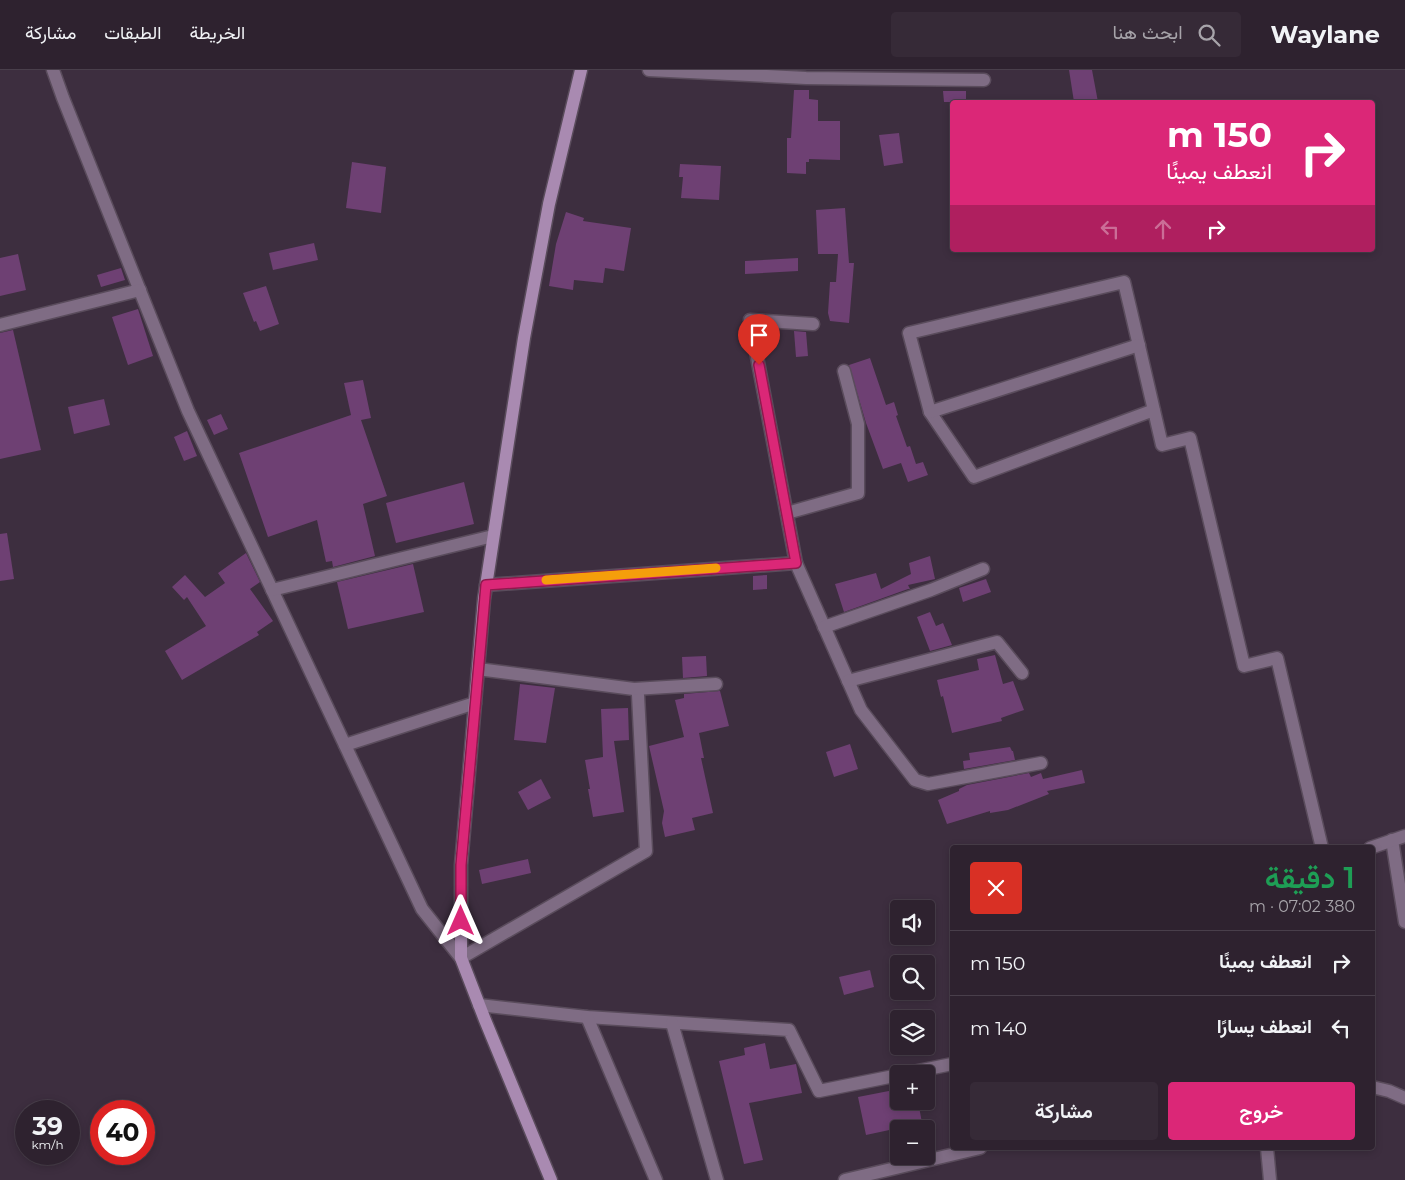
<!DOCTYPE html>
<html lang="ar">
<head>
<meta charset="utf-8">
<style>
  :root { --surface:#2e222f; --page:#362a37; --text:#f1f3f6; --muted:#a7a4aa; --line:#493f4b; --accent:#db2777 }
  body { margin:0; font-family:Montserrat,Vazirmatn,sans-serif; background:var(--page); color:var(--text); direction:rtl; height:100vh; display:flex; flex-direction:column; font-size:19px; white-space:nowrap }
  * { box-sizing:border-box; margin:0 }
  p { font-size:16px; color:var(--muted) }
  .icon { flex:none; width:28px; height:28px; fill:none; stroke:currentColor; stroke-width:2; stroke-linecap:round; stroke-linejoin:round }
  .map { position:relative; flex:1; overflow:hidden; direction:ltr }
  .panel { position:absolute; left:950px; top:775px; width:425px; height:305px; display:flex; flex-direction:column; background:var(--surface); border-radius:5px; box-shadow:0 2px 8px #0003,0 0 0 1px var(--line); direction:rtl }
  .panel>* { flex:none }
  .hud { position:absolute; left:950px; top:30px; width:425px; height:152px; border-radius:5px; box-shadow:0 2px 8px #0003,0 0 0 1px var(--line); direction:rtl; background:#db2777; color:#fff; overflow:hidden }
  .controls { position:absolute; left:890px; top:830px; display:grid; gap:10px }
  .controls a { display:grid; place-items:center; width:45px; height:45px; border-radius:5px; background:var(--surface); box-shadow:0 2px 8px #0003,0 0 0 1px var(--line); font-size:25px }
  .speed { position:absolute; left:15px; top:1030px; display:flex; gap:10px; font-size:25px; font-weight:700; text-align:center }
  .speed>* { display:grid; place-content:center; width:65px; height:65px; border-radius:50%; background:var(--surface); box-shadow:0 2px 8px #0003,0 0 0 1px var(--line); line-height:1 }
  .speed small { font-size:12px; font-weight:400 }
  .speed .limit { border:8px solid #d22; background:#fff; color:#111 }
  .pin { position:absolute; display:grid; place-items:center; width:42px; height:42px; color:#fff; margin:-51px -21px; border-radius:50% 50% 50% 0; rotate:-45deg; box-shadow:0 0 5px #0007 }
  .pin .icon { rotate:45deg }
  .me { position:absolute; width:55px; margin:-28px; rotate:0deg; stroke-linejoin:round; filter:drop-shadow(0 0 4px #0008) }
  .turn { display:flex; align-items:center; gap:18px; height:105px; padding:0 20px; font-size:22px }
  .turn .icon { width:65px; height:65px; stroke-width:2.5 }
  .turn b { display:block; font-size:35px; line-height:42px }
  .lanes { display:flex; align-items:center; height:48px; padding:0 20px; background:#0003; justify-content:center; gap:25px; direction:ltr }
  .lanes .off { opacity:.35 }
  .round { display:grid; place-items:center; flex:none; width:52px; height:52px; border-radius:5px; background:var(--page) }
  .headline { display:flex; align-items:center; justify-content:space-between; height:85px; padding:0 20px }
  h1 { font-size:30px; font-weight:600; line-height:38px; color:#1e9e55 }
  .cta { display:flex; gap:10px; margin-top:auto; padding:10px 20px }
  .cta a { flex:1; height:58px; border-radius:5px; background:var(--accent); color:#fff; font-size:20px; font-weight:600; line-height:58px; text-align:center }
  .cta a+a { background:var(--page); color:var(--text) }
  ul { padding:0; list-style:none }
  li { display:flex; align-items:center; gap:15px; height:65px; padding:0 20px; border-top:1px solid var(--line) }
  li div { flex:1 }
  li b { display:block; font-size:19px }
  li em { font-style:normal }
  header { display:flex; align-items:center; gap:30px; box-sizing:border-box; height:70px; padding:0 25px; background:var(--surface); border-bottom:1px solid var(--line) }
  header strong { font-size:24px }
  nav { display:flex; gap:28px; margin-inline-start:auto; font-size:18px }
  .search { width:350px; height:45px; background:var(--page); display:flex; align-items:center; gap:12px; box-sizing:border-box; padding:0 18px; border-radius:5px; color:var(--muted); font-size:19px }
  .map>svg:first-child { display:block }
  .building { fill:#6e4073 }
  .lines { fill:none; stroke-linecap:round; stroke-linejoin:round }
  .street-casing { stroke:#5a4c5c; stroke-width:15 }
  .secondary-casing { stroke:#5a4c5c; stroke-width:15 }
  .street { stroke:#7f6c84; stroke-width:12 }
  .secondary { stroke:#a98ab1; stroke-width:12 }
  .route-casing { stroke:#8e194d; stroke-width:12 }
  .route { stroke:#db2777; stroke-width:9 }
  .slow { stroke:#f59e0b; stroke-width:9 }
</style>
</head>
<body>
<header>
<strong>Waylane</strong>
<div class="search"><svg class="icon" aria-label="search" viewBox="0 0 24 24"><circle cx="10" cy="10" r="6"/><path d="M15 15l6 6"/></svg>ابحث هنا</div>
<nav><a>الخريطة</a><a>الطبقات</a><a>مشاركة</a></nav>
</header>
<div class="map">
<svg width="1405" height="1110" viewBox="0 0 1405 1110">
  <rect width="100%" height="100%" fill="#3d2e3f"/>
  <g class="building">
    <path d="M 1069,0 L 1092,0 L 1098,32 L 1074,32 Z"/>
    <path d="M 794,20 L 809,20 L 809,29 L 818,30 L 818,51 L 840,51 L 840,90 L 809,89 L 809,92 L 806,92 L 806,104 L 787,103 L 787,68 L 791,68 Z"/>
    <path d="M 943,21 L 966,21 L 966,32 L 944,32 Z"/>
    <path d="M 899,63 L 903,93 L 884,96 L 879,65 Z"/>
    <path d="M 352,92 L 386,97 L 381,143 L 346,138 Z"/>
    <path d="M 680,94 L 721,96 L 719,130 L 681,128 L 683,107 L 679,107 Z"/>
    <path d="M 845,138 L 849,193 L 854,193 L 849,253 L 830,251 L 828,243 L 830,212 L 836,212 L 838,184 L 818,184 L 816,140 Z"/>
    <path d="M 566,142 L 584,148 L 583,151 L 631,158 L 624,201 L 605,198 L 603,213 L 574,210 L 573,220 L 549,216 L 556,174 Z"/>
    <path d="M 314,173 L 318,190 L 273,200 L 269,183 Z"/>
    <path d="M 18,184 L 26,220 L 0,226 L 0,188 Z"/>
    <path d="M 798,188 L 798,201 L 745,204 L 745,191 Z"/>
    <path d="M 121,198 L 125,210 L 101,217 L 97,205 Z"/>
    <path d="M 266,216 L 279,254 L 260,261 L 256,251 L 254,252 L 243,223 Z"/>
    <path d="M 138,239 L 153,286 L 128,295 L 112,247 Z"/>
    <path d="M 13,260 L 41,380 L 0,389 L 0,263 Z"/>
    <path d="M 794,261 L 806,262 L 808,286 L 796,287 Z"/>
    <path d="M 870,288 L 886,335 L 894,332 L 898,345 L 896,346 L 907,377 L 910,376 L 916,394 L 923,392 L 928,405 L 908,412 L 901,393 L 883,399 L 866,353 L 849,295 Z"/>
    <path d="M 363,310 L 371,348 L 361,350 L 387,426 L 363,434 L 375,486 L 333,497 L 332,491 L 326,492 L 317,450 L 268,467 L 239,383 L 351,345 L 344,313 Z"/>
    <path d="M 104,329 L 110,355 L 74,364 L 68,337 Z"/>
    <path d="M 221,344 L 228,359 L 214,365 L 207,350 Z"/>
    <path d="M 187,361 L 197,386 L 184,391 L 174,367 Z"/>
    <path d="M 464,412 L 474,454 L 396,473 L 386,433 Z"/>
    <path d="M 7,463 L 14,509 L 0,511 L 0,464 Z"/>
    <path d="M 246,483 L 260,512 L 250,519 L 273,551 L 257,562 L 259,565 L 182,610 L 165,581 L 206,556 L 187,527 L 184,530 L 172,517 L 185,505 L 205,527 L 225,513 L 218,503 Z"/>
    <path d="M 930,486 L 935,509 L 908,515 L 910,519 L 908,519 L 844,542 L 835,514 L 876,503 L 881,519 L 911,504 L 909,493 Z"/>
    <path d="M 413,494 L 424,542 L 348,559 L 337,512 Z"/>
    <path d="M 767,505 L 767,519 L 753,520 L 753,506 Z"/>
    <path d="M 986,509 L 991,522 L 963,532 L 959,518 Z"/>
    <path d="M 930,542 L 936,556 L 943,553 L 952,575 L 930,581 L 917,547 Z"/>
    <path d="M 995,585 L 1003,614 L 1013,611 L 1024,640 L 1001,648 L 1002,651 L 952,663 L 943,626 L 941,627 L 937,610 L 979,600 L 977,589 Z"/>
    <path d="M 706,586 L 707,606 L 683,608 L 682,587 Z"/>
    <path d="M 520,614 L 555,618 L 546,673 L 514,670 Z"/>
    <path d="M 720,621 L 729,656 L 699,663 L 704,688 L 701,688 L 713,743 L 692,748 L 695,760 L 665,767 L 662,753 L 664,741 L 649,676 L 684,667 L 675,630 L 684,628 L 684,624 Z"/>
    <path d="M 628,638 L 629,670 L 614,671 L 624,742 L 593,747 L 588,719 L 590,719 L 585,690 L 603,687 L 601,639 Z"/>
    <path d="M 850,674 L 858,699 L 834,707 L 826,682 Z"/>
    <path d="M 1010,677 L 1012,681 L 1013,681 L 1015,690 L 964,699 L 963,691 L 970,690 L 969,683 Z"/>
    <path d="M 1082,700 L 1085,713 L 1047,721 L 1049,724 L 1008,740 L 990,743 L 990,741 L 947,754 L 938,730 L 959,721 L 959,719 L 967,715 L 1029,703 L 1031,707 L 1041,703 L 1043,709 Z"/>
    <path d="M 541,709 L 551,728 L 528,740 L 518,722 Z"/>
    <path d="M 528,789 L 531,803 L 482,814 L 479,800 Z"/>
    <path d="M 870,900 L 874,917 L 844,925 L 839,907 Z"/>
    <path d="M 765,973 L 770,999 L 796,994 L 802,1023 L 749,1033 L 763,1090 L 744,1094 L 719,991 L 745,985 L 744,978 Z"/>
    <path d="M 899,1019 L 899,1031 L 918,1031 L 922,1053 L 866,1065 L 858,1027 Z"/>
  </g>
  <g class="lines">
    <defs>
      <g id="street">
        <path d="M 53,0 L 63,28 L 188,341 L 422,839 L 461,888 L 646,781 L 638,625"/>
        <path d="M 649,0 L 806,8 L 984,10"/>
        <path d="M 813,254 L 750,250 L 796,493 L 861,640 L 915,710 L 928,714 L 1041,693"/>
        <path d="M 0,255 L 140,220"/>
        <path d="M 1154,340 L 974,407 L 930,342 L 909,263 L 1124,212 C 1137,266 1149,320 1162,375 L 1190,368 L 1244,596 L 1277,588 L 1322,778"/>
        <path d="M 930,342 L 1139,275"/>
        <path d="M 787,443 L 858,423 L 858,354 L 844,301"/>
        <path d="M 486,515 L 796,493"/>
        <path d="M 272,520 L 493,466"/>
        <path d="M 824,557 L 931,520 L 983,499"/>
        <path d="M 478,599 L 634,619 L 716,614"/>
        <path d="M 848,611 L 997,572 L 1022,603"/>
        <path d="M 345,675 L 475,633"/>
        <path d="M 1392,770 L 1405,852"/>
        <path d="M 1370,778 L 1405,766"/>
        <path d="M 479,935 L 587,947 L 789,960 L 819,1021 L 899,1005"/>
        <path d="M 587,947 L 656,1110"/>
        <path d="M 672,953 L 717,1110"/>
        <path d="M 903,1004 L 952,994"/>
        <path d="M 1372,1017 L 1389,1021 L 1405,1028"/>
        <path d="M 1267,1078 L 1270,1110"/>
        <path d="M 845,1110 L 980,1078"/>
      </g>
      <path id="secondary" d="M 551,1110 L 485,950 L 461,888 L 461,795 L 484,529 L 524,268 L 549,134 L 581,0"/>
    </defs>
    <use href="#street" class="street-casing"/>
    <use href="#secondary" class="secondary-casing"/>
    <use href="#street" class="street"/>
    <use href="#secondary" class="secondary"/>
  </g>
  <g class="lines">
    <defs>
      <path id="route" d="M 461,851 L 461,795 L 486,515 L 796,493 L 759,295"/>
    </defs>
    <use href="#route" class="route-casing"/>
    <use href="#route" class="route"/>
    <path class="slow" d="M 546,510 L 716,498"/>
  </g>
</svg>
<div class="controls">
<a><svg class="icon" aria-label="sound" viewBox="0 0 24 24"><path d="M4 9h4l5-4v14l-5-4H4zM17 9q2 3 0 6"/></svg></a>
<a><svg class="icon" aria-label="search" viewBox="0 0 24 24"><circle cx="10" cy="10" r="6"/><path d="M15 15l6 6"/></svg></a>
<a><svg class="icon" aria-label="layers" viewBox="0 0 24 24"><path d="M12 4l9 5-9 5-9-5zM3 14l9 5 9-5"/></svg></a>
<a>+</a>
<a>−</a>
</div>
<div class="speed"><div>39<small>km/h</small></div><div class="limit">40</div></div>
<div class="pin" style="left:759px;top:295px;background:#d93025"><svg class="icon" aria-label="arrive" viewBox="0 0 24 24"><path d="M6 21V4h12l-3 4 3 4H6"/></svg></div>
<svg class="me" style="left:461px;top:851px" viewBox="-20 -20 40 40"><path d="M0-17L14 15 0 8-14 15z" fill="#db2777" stroke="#fff" stroke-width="4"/></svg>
<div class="hud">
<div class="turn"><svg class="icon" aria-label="right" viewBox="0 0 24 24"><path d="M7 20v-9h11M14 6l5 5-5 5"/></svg><div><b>150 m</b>انعطف يمينًا</div></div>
<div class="lanes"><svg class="icon off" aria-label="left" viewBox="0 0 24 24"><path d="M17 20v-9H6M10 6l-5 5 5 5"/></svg><svg class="icon off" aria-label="ahead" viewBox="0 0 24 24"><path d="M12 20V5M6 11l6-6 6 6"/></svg><svg class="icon" aria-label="right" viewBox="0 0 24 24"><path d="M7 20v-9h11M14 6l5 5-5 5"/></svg></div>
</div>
<section class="panel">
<div class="headline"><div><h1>1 دقيقة</h1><p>380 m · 07:02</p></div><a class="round" style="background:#d93025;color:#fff"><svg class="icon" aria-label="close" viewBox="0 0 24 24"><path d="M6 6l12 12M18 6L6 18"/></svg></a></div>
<ul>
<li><svg class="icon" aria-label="right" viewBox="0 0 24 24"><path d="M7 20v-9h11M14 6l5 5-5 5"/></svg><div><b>انعطف يمينًا</b></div><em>150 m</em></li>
<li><svg class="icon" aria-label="left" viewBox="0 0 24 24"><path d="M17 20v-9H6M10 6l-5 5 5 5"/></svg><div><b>انعطف يسارًا</b></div><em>140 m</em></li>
</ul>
<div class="cta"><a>خروج</a><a>مشاركة</a></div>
</section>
</div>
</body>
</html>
